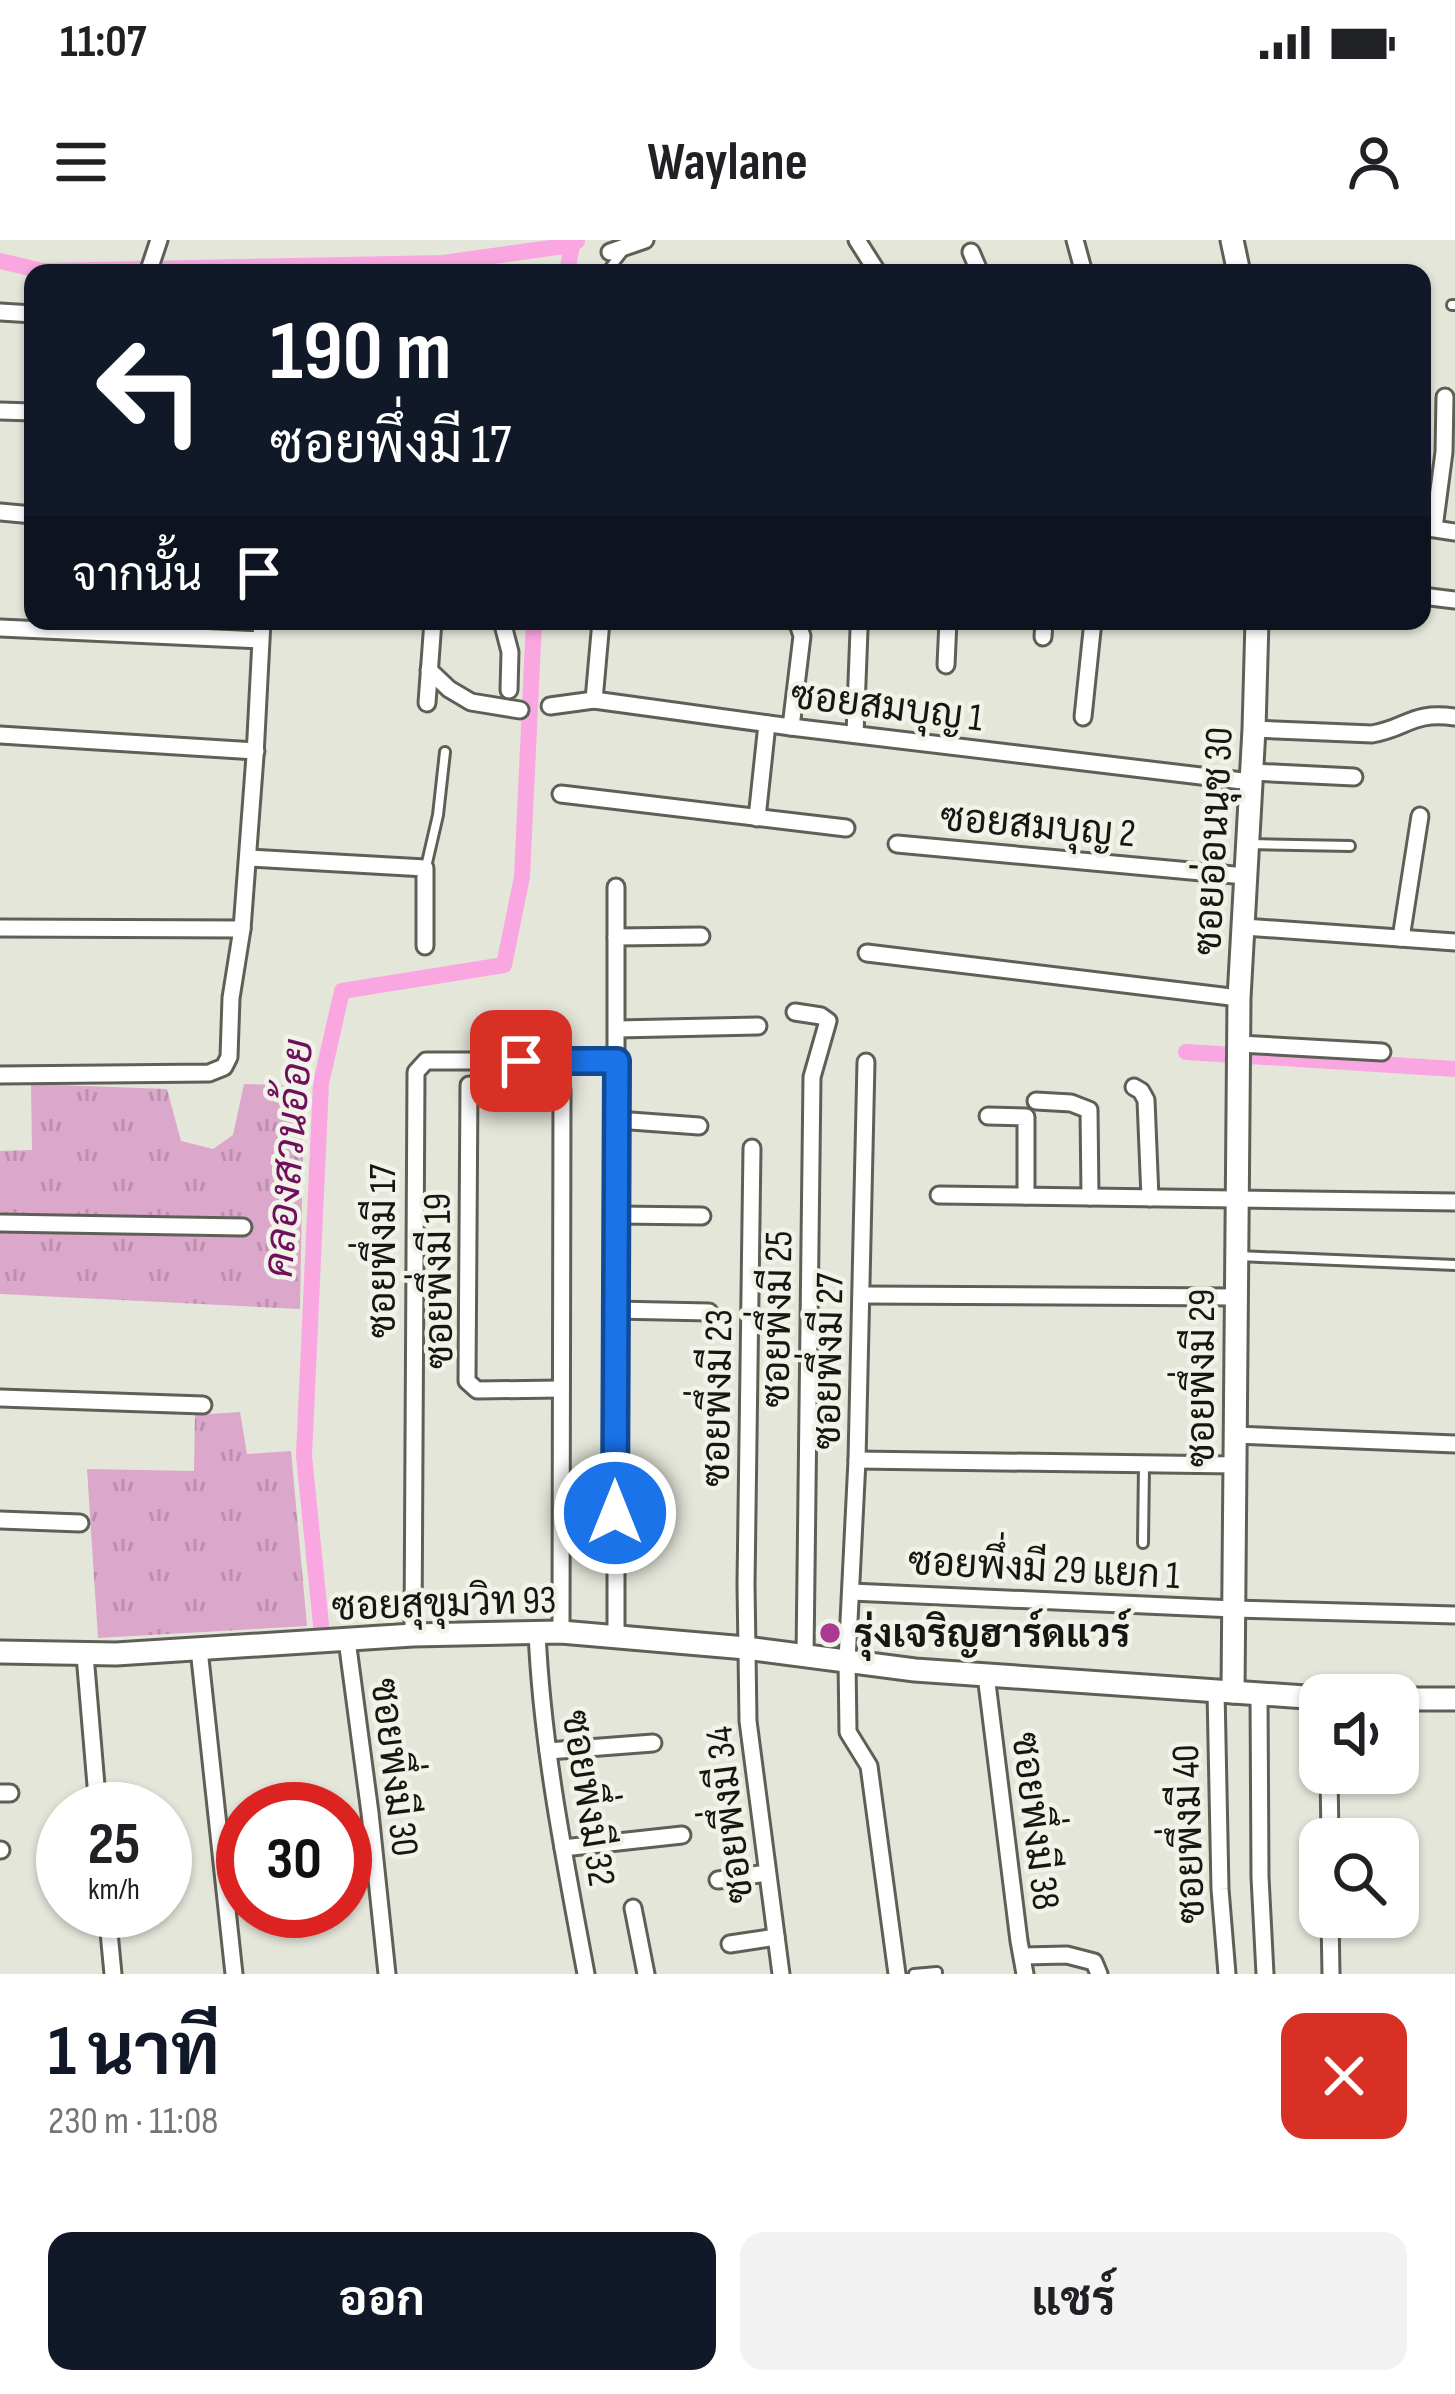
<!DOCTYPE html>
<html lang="th">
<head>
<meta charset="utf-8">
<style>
  :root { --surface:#fff; --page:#f2f2f2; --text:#202124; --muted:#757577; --accent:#111827 }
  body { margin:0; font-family:"Sofia Sans Condensed",Sarabun,sans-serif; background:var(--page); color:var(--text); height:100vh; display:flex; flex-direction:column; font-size:45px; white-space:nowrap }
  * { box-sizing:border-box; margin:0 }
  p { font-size:39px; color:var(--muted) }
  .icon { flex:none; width:66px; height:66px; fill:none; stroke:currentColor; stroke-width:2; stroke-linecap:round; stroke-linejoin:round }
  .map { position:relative; height:1734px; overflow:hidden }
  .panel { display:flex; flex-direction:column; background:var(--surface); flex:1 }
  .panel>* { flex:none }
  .top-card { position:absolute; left:24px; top:24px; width:1407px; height:366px; border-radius:24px; box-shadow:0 3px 9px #0004; background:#111827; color:#fff; overflow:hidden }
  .buttons { position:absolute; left:1299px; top:1434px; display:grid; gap:24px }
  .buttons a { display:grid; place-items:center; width:120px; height:120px; border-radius:24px; background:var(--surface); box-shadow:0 3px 9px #0004; font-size:60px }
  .speed { position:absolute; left:36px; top:1542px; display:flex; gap:24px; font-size:60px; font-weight:700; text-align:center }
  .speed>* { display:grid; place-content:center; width:156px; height:156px; border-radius:50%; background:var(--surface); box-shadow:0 3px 9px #0004; line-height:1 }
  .speed small { font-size:30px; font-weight:400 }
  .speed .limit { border:18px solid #d22; background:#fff; color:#111 }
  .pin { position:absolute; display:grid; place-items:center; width:102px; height:102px; color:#fff; margin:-51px; border-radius:24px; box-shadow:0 6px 18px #0006 }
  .me { position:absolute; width:132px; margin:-66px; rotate:0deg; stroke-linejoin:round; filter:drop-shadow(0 0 9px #0008) }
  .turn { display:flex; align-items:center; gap:42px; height:252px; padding:0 48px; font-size:54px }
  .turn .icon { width:156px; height:156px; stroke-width:2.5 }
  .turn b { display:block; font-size:84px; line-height:102px }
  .then { display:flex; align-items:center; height:114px; padding:0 48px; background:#0003; gap:24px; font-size:45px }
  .round { display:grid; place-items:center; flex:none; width:126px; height:126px; border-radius:24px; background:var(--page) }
  .overview { display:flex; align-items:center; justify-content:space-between; height:204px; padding:0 48px }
  h1 { font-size:72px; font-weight:700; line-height:90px; color:var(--accent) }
  .primary-button { display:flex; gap:24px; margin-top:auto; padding:24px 48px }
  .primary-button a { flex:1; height:138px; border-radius:24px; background:var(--accent); color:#fff; font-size:48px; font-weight:700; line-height:138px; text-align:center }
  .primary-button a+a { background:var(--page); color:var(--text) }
  .status { display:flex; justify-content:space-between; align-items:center; height:84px; padding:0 60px; background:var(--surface); direction:ltr }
  .status svg { height:33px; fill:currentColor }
  header { display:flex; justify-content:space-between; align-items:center; height:156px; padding:0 48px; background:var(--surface); font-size:54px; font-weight:700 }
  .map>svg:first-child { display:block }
  .grass { fill:url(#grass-tufts) }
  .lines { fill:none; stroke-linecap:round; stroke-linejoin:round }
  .canal { stroke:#f9a6e1; stroke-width:16 }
  .lane-casing { stroke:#5e6056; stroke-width:14 }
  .street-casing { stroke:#5e6056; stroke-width:21 }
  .secondary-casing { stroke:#5e6056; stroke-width:27 }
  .lane { stroke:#fff; stroke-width:8 }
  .street { stroke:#fff; stroke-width:15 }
  .secondary { stroke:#fff; stroke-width:21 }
  .route-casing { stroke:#114b97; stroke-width:30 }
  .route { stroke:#1a73e8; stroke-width:21 }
  .poi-dot { fill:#ad3993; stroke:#f1f3e8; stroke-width:4.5 }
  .labels { text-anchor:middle; stroke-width:9; stroke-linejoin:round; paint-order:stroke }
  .street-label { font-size:39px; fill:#161713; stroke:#f1f3e8 }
  .poi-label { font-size:39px; font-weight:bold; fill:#161713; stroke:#f1f3e8; text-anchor:start }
  .water-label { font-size:42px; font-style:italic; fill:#70105d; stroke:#f1f3e8 }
</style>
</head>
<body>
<div class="status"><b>11:07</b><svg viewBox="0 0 49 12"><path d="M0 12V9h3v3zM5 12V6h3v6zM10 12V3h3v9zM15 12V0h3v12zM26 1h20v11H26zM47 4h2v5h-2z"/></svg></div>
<header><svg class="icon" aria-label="menu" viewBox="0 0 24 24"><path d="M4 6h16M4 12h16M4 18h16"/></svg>Waylane<svg class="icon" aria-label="person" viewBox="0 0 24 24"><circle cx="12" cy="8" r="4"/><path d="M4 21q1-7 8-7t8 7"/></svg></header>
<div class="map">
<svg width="1455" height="1734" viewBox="0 0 1455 1734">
  <defs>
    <pattern id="grass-tufts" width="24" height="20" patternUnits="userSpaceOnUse" patternTransform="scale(3)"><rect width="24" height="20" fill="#dba7cb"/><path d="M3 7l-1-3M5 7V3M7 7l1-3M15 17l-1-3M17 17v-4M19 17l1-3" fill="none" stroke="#bb8fad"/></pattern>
  </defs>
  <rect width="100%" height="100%" fill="#e4e6da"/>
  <g class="grass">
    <path d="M 31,844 L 167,849 L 181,901 L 213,909 L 233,895 L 244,844 L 304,846 L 300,1069 L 0,1054 L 0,911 L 32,910 Z"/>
    <path d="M 240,1172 L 247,1214 L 291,1211 L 307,1386 L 98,1398 L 87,1229 L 194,1231 L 195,1175 Z"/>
  </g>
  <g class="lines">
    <g class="canal">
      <path d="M 0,21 L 43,31 L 443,23 L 572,5"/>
      <path d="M 567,33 L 572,5 L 577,1"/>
      <path d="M 1186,812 L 1455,829"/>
      <path d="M 321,1385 L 304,1216 L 321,843 L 342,751 L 504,725 L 522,637 L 534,381"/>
    </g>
    <defs>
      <g id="lane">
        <path d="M 606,33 L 624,10"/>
        <path d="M 1452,65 L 1455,65"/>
        <path d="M 1249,604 L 1350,606"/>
        <path d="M 426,627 L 438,575 L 445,512"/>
        <path d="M 1238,1016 L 1455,1025"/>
        <path d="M 1143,1303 L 1144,1225"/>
        <path d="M 914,1734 L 937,1732"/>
      </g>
      <g id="street">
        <path d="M 857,0 L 878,33"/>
        <path d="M 1075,0 L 1084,33"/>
        <path d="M 610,12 L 645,0"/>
        <path d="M 971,12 L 980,33"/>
        <path d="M 148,33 L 159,0"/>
        <path d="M 0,72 L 33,74"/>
        <path d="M 0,171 L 33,172"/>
        <path d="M 0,272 L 33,275"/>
        <path d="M 1422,287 L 1455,292"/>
        <path d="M 1434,288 L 1444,212 L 1445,157"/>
        <path d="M 1422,356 L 1455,360"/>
        <path d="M 502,381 L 510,412 L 509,450"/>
        <path d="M 601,381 L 594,460 L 791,487 L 1251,542"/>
        <path d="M 0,388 L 260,400"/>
        <path d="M 1043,397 L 1044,381"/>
        <path d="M 946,425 L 948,381"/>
        <path d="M 429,430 L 449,449 L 471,462 L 520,470"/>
        <path d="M 427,463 L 433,381"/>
        <path d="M 550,466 L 594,460"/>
        <path d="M 1083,477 L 1093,381"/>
        <path d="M 791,487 L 802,396 L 797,381"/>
        <path d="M 1254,489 L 1372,494 C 1408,488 1411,471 1455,477"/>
        <path d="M 855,494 L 859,390"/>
        <path d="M 0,495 L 256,511"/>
        <path d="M 1252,532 L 1354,537"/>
        <path d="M 561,554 L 846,588"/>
        <path d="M 757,578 L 767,484"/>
        <path d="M 897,604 L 1245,636"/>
        <path d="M 248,618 L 425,628 L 425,706"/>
        <path d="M 616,647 L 616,697"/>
        <path d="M 1244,687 L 1455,702"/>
        <path d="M 0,688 L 242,689 L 255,516 L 262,381"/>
        <path d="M 1401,698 L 1420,576"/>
        <path d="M 867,713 L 1239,758"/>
        <path d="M 795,772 L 821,776 L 828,781 L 812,837 L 805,1416"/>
        <path d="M 617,789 L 758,786"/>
        <path d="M 1239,804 L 1382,812"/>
        <path d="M 866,822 L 857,1220 L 847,1421 L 848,1492 L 869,1526 L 897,1734"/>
        <path d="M 0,835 L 209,833 L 224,827 L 229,817 L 231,758 L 242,689"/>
        <path d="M 469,845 L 467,1141 L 477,1150 L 560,1149"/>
        <path d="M 1134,847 L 1141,851 L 1146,860 L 1150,958"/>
        <path d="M 1036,861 L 1071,863 L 1089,870 L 1090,957"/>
        <path d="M 988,876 L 1026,877 L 1026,956"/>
        <path d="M 617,880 L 699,886"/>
        <path d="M 752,908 L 746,1344 L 748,1481 L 781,1734"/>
        <path d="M 939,955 L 1455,962"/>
        <path d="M 617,975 L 702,976"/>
        <path d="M 0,983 L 243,987"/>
        <path d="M 862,1055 L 1236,1057"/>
        <path d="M 615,1070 L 709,1072"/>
        <path d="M 0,1158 L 203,1165"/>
        <path d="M 1235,1195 L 1455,1204"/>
        <path d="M 857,1220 L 1235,1225"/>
        <path d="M 0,1280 L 80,1283"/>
        <path d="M 851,1352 L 1234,1369 L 1455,1375"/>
        <path d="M 537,1392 C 542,1507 565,1621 586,1734"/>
        <path d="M 561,1392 L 562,849"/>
        <path d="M 413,1395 L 416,832 L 426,821 L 617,821"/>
        <path d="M 616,1396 L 616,697 L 701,696"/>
        <path d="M 347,1400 L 370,1573 L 387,1734"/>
        <path d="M 199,1409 L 234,1734"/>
        <path d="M 85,1415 L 98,1569"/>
        <path d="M 986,1435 L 1019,1701 L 1025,1734"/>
        <path d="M 1216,1451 L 1220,1649 L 1227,1734"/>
        <path d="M 1259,1453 L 1260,1637 L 1265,1734"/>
        <path d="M 548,1511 L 653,1503"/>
        <path d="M 1329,1533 L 1330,1599"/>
        <path d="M 0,1553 L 10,1553"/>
        <path d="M 563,1608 L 682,1595"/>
        <path d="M 0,1610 L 1,1610"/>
        <path d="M 718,1640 L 767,1633"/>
        <path d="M 633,1668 L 646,1734"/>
        <path d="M 107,1671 L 113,1734"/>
        <path d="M 1330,1677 L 1331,1734"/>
        <path d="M 730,1704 L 776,1697"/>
        <path d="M 1023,1716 L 1067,1715 L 1094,1722 L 1099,1734"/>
      </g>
      <g id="secondary">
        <path d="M 1232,0 L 1239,33"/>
        <path d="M 0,1412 L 116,1414 L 413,1395 L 561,1392 L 746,1408 L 915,1430 L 1320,1458"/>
        <path d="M 1233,1452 L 1239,758 L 1254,489 L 1257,381"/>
        <path d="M 1398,1459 L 1455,1459"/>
      </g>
    </defs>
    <use href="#lane" class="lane-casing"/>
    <use href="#street" class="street-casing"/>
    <use href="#secondary" class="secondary-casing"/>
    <use href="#lane" class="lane"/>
    <use href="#street" class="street"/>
    <use href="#secondary" class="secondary"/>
  </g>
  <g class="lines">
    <defs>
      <path id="route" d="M 521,821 L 617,821 L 615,1273"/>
    </defs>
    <use href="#route" class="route-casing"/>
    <use href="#route" class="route"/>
  </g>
  <circle class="poi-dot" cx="830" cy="1393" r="12"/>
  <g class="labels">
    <g class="street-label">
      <text transform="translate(887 465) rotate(7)" y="14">ซอยสมบุญ 1</text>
      <text transform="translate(1038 584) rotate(5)" y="14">ซอยสมบุญ 2</text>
      <text transform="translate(1212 601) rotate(-87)" y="14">ซอยอ่อนนุช 30</text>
      <text transform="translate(381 1011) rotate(-90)" y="14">ซอยพึ่งมี 17</text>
      <text transform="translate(437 1041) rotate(-91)" y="14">ซอยพึ่งมี 19</text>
      <text transform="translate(776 1079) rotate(-89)" y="14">ซอยพึ่งมี 25</text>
      <text transform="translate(827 1121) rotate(-89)" y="14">ซอยพึ่งมี 27</text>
      <text transform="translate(1200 1138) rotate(-90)" y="14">ซอยพึ่งมี 29</text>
      <text transform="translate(716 1158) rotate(-89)" y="14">ซอยพึ่งมี 23</text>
      <text transform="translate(1044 1327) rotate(3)" y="14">ซอยพึ่งมี 29 แยก 1</text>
      <text transform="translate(444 1362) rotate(-2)" y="14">ซอยสุขุมวิท 93</text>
      <text transform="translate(396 1527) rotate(83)" y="14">ซอยพึ่งมี 30</text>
      <text transform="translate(590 1558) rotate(81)" y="14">ซอยพึ่งมี 32</text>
      <text transform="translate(728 1575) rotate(-97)" y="14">ซอยพึ่งมี 34</text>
      <text transform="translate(1037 1581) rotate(83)" y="14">ซอยพึ่งมี 38</text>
      <text transform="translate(1187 1594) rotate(-92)" y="14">ซอยพึ่งมี 40</text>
    </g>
    <g class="poi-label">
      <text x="854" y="1407">รุ่งเจริญฮาร์ดแวร์</text>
    </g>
    <g class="water-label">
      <text transform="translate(287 918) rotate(-85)" y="15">คลองสวนอ้อย</text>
    </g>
  </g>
</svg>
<div class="buttons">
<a><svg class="icon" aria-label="sound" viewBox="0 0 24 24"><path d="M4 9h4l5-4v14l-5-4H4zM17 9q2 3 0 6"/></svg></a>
<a><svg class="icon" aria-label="search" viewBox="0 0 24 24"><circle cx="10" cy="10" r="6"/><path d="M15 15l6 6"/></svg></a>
</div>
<div class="speed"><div>25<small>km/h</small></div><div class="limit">30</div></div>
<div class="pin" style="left:521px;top:821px;background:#d93025"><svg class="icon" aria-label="arrive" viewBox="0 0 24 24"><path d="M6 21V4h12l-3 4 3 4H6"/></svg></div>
<svg class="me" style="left:615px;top:1273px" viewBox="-20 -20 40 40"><circle r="17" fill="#1a73e8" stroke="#fff" stroke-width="3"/><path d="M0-11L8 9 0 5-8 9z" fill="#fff"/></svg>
<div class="top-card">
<div class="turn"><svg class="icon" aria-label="left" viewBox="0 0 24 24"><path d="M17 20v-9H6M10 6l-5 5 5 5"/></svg><div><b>190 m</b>ซอยพึ่งมี 17</div></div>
<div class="then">จากนั้น<svg class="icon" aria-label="arrive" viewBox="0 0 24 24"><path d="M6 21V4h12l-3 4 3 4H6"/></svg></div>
</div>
</div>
<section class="panel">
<div class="overview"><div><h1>1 นาที</h1><p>230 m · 11:08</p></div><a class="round" style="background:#d93025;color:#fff"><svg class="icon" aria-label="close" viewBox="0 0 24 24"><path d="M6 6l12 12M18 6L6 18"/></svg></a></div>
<div class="primary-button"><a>ออก</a><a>แชร์</a></div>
</section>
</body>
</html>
